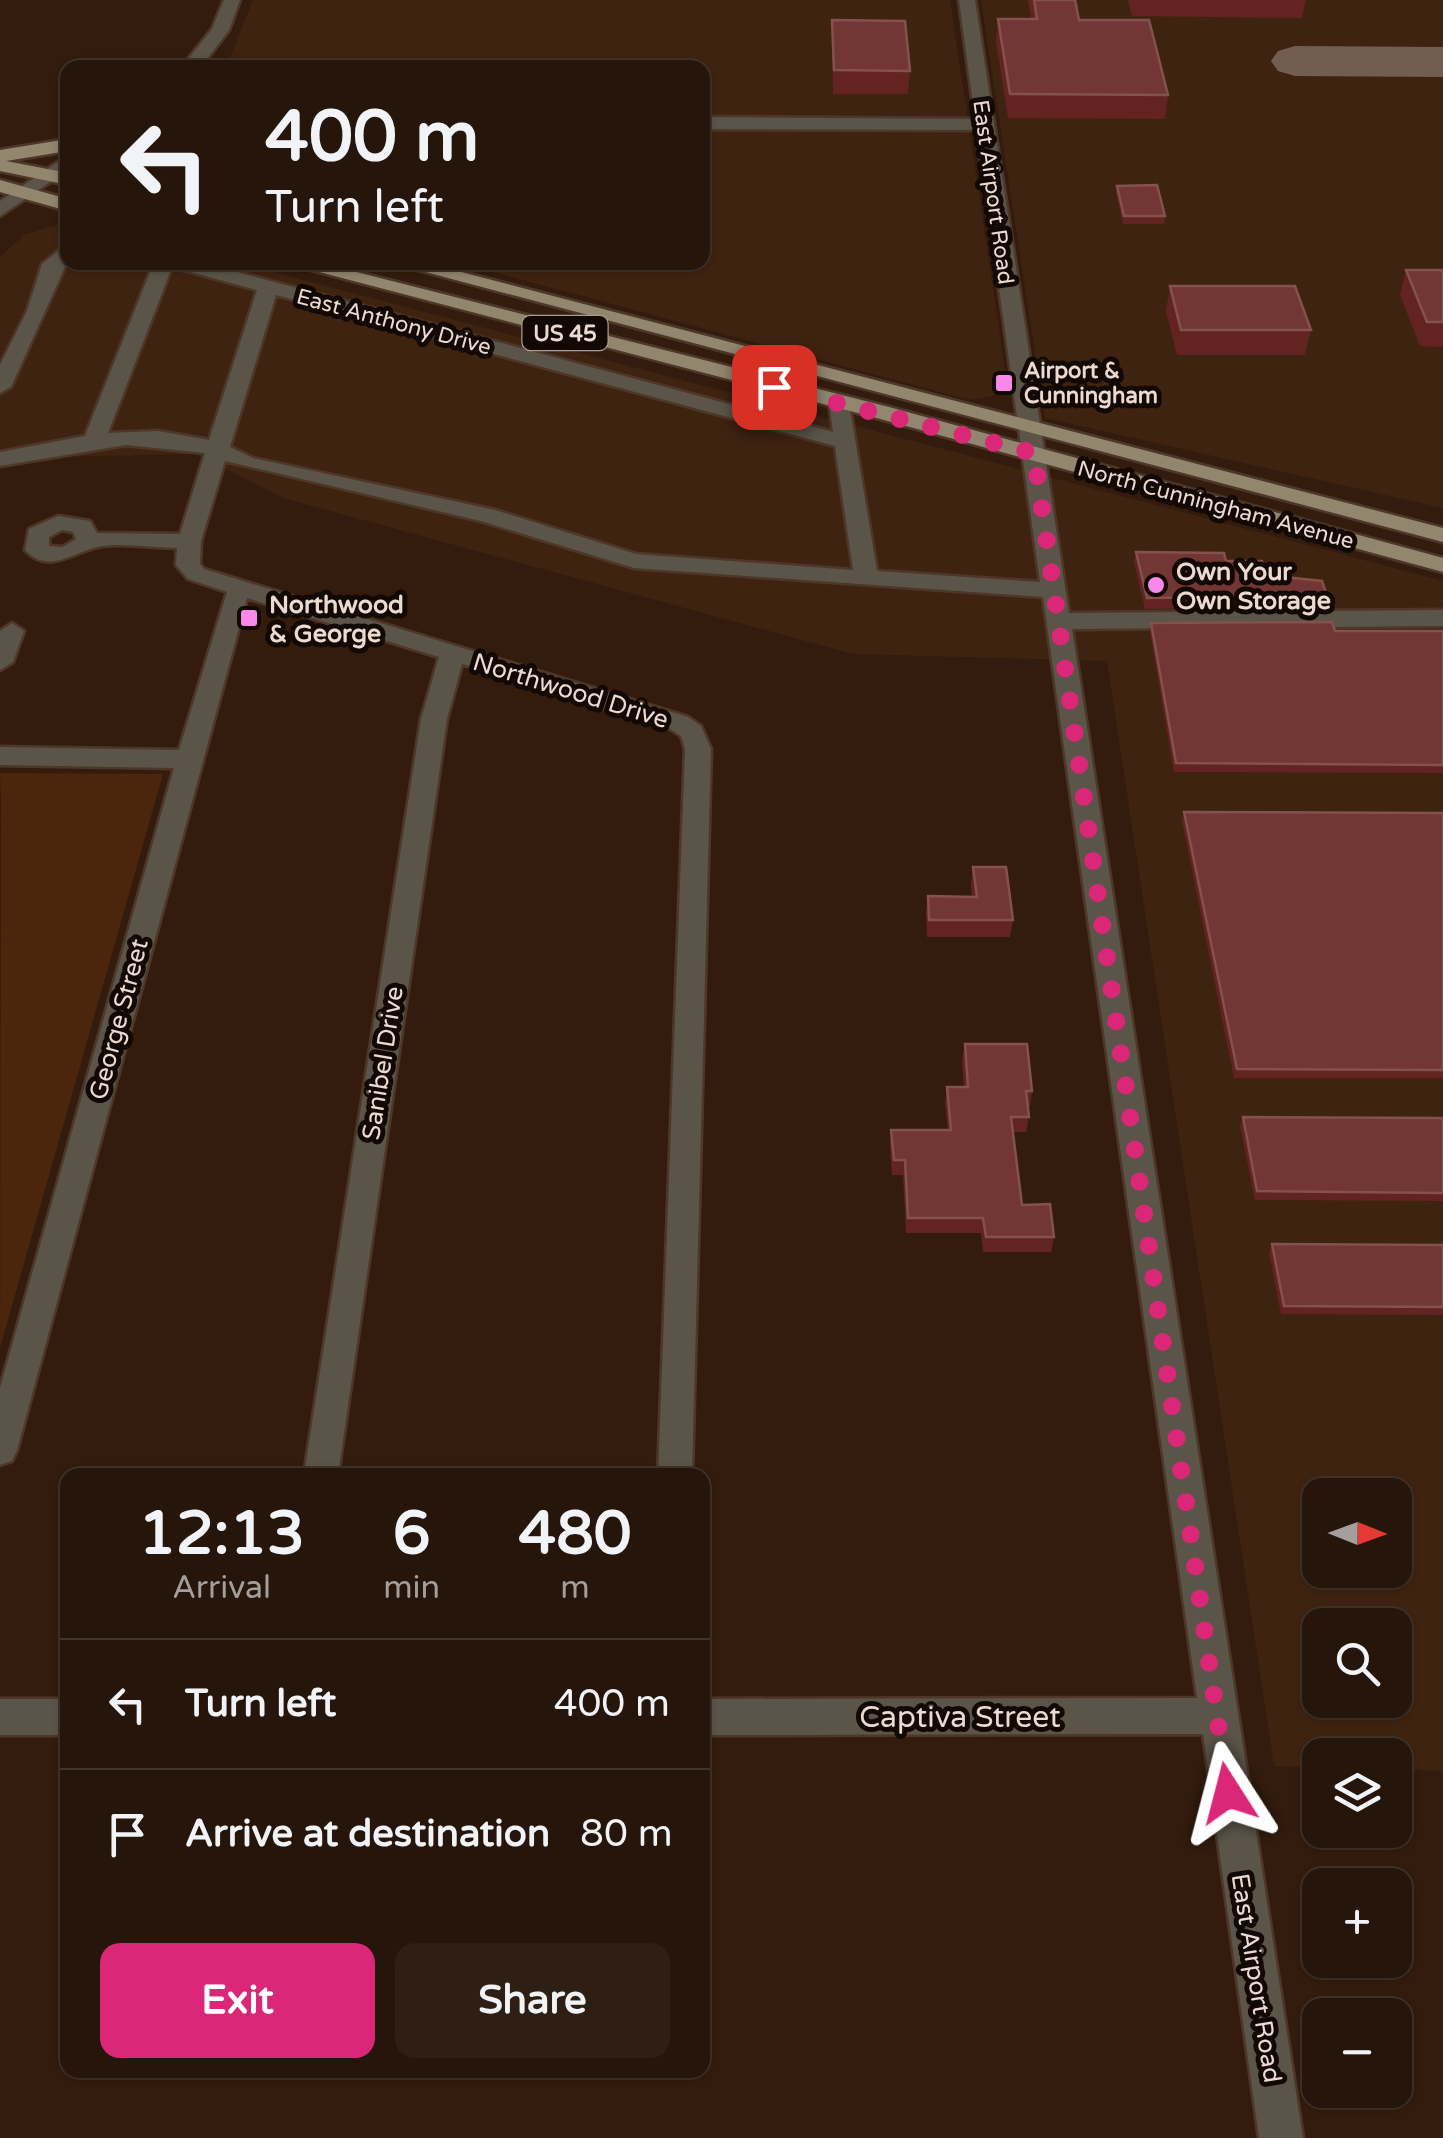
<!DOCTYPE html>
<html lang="en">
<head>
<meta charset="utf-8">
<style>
  :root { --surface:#26150a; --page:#2e1e13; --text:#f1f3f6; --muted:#a49f9c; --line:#42342b; --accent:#db2777 }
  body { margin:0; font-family:"Varela Round",sans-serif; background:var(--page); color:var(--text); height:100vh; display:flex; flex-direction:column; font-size:38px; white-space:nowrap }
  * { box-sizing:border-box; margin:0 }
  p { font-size:32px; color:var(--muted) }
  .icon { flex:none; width:55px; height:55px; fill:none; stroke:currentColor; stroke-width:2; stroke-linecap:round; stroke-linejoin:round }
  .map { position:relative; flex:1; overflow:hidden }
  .sheet { position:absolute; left:60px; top:1468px; width:650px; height:610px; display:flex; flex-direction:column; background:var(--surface); border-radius:20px; box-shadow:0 2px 8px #0004,0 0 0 2px var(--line) }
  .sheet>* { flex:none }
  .hud { position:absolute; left:60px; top:60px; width:650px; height:210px; border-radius:20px; box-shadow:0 2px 8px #0004,0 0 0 2px var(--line); background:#26150a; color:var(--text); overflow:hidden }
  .needle { width:65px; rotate:91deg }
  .fabs { position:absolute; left:1302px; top:1478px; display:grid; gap:20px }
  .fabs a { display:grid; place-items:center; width:110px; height:110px; border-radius:20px; background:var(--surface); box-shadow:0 2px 8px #0004,0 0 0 2px var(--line); font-size:50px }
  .pin { position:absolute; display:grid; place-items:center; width:85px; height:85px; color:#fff; margin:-42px; border-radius:20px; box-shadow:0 5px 15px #0006 }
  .me { position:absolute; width:110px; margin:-55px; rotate:351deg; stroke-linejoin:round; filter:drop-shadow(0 0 8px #0008) }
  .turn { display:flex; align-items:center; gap:35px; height:210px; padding:0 40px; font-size:45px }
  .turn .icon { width:130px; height:130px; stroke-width:2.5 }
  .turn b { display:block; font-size:70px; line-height:85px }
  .eta { display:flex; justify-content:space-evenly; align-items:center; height:170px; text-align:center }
  .eta b { font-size:60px; font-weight:700; line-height:70px }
  .button { display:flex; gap:20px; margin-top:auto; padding:20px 40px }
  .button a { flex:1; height:115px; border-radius:20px; background:var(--accent); color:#fff; font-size:40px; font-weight:700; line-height:115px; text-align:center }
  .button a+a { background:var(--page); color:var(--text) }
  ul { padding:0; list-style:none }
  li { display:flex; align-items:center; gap:30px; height:130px; padding:0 40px; border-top:2px solid var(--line) }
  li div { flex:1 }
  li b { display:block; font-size:38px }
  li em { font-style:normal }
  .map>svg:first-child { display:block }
  .built { fill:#3f2311; fill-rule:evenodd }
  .green { fill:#4b250c }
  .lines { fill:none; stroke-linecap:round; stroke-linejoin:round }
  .taxiway { fill:#725d50; fill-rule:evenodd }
  .minor-casing { stroke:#4d3728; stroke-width:5 }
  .major-casing { stroke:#4d3728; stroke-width:5 }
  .minor { fill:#5b5549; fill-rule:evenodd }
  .major { fill:#93866f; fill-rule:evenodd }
  .wall { fill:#632421 }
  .building { fill:#723734; stroke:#84514c; stroke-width:2.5 }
  .route { stroke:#db2777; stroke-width:18; stroke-dasharray:0 32.4 }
  .poi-dot { fill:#f888e9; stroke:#130904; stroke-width:4 }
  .labels { text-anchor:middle; stroke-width:10; stroke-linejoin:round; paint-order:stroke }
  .far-street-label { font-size:22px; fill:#eadad0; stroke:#130904 }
  .shield { fill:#130904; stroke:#aa9b93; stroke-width:2.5 }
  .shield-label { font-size:22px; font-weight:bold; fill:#eadad0 }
  .far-poi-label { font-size:22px; font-weight:bold; fill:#eadad0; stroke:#130904; text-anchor:start }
  .poi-label { font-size:25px; font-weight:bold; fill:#eadad0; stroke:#130904; text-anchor:start }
  .street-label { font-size:25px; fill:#eadad0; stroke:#130904 }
  .near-street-label { font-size:30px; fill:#eadad0; stroke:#130904 }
</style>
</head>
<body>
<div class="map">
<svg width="1443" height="2138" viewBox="0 0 1443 2138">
  <rect width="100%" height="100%" fill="#331c0d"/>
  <g class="built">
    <path d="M 253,0 L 950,0 L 1005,369 L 993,396 L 970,400 L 460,263 L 702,262 L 702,68 L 226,68 Z"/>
    <path d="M 981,0 L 1443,0 L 1443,508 L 1045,418 Z"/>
    <path d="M 67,222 L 68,262 L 239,263 L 1443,581 L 1443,1771 L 1395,1769 L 1395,1755 L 1320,1755 L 1320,1768 L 1274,1766 L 1107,661 L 853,654 L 283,498 L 197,454 L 0,458 L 0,257 L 24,235 ZM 1320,1495 L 1395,1495 L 1395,1570 L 1320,1570 ZM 1320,1625 L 1395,1625 L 1395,1700 L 1320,1700 Z"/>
  </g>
  <path class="green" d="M 0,773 L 163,774 L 0,1348 L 1,802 Z"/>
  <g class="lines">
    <path class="taxiway" d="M 1295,46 L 1443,47 L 1443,77 L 1295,76 L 1278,71 L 1271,61 L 1278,51 Z"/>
    <defs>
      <g id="minor">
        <path d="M 224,0 L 240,0 L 229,30 L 200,68 L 181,68 L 212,29 Z"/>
        <path d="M 959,0 L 975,0 L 1069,613 L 1443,610 L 1443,626 L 1072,629 L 1303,2138 L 1259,2138 L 1203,1734 L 702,1735 L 702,1699 L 1197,1698 L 1043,597 L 634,568 L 481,521 L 225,461 L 201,541 L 200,564 L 204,569 L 688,717 L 701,726 L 711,749 L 692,1475 L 658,1475 L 685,749 L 681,736 L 670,729 L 462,664 L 447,719 L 338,1475 L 304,1475 L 421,719 L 439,657 L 247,598 L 17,1450 L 12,1461 L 0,1465 L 0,1388 L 174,768 L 0,765 L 0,747 L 179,750 L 227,592 L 188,579 L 176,565 L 177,548 C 153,548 121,542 97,547 C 74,552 48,575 25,550 L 29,529 L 58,516 L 90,521 L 97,533 L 180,534 L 205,453 L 126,445 L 0,466 L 0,452 L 85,436 L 154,262 L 200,262 L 736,406 L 765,382 L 781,382 L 781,392 L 757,411 L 833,432 L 829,402 L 832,397 L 848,397 L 877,571 L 1040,582 L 977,130 L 702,129 L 702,117 L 975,119 ZM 172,267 L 257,290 L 209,440 L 158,431 L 108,433 ZM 276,295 L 835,446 L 853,570 L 636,554 L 495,510 L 253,458 L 230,447 ZM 62,530 L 73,532 L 76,539 L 63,547 L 49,546 L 49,537 Z"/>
        <path d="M 68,155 L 68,170 L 0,216 L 0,201 Z"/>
        <path d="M 68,243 L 68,260 L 11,387 L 0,393 L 0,365 L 27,311 L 42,264 Z"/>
        <path d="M 12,623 L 24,631 L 13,662 L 0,670 L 0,631 Z"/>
        <rect x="0" y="1699" width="68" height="36"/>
      </g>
      <g id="major">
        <path d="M 68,139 L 68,151 L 6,161 L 68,173 L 68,185 L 0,171 L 0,150 Z"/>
        <path d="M 0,180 L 68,199 L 68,211 L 0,192 Z"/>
        <path d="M 281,262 L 317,262 L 889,407 L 1443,558 L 1443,572 L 873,417 Z"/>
        <path d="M 388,262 L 423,262 L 1443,528 L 1443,542 Z"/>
      </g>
    </defs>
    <use href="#minor" class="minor-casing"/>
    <use href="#major" class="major-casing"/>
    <use href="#minor" class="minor"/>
    <use href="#major" class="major"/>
  </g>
  <g class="wall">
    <path d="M 1028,0 L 1075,0 L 1079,20 L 1168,95 L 1165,119 L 1008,118 L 996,42 L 998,19 L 1031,19 Z"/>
    <path d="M 1128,0 L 1306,0 L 1302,18 L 1132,16 Z"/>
    <path d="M 832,20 L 910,71 L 908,94 L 833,94 Z"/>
    <path d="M 1117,186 L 1165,216 L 1164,224 L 1123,224 L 1116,194 Z"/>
    <path d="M 1406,270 L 1443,270 L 1443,347 L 1420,346 L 1400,295 Z"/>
    <path d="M 1170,286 L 1311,330 L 1305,355 L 1177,355 L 1166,311 Z"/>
    <path d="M 1136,552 L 1226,561 L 1327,596 L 1324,607 L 1145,609 L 1134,562 Z"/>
    <path d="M 1151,623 L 1335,631 L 1443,631 L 1443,773 L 1174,772 L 1150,632 Z"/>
    <path d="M 1184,812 L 1443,813 L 1443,1078 L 1234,1078 L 1182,820 Z"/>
    <path d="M 973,867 L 1013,920 L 1010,937 L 927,937 L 926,913 L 928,896 L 972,897 L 971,884 Z"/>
    <path d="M 965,1044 L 1032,1091 L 1030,1107 L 1028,1107 L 1029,1117 L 1026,1132 L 1012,1132 L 1022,1205 L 1054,1237 L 1051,1252 L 983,1252 L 981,1233 L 906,1233 L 903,1175 L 892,1175 L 890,1146 L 891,1130 L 948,1130 L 945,1103 L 947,1087 L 964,1087 L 962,1060 Z"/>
    <path d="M 1243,1117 L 1443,1118 L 1443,1201 L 1255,1200 L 1240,1126 Z"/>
    <path d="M 1272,1244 L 1443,1245 L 1443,1315 L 1281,1314 L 1269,1252 Z"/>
  </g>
  <g class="building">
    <path d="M 1034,0 L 1075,0 L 1079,20 L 1149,20 L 1168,95 L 1010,94 L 998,19 L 1037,19 Z"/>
    <path d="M 832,20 L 905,21 L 910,71 L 834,70 Z"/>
    <path d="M 1157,185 L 1165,216 L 1124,216 L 1117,186 Z"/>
    <path d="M 1406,270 L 1443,270 L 1443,322 L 1427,322 Z"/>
    <path d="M 1170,286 L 1295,286 L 1311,330 L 1181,330 Z"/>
    <path d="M 1136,552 L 1224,553 L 1226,561 L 1262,561 L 1266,575 L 1322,581 L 1327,596 L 1147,598 Z"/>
    <path d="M 1332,622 L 1335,631 L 1443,631 L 1443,765 L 1176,763 L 1151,623 Z"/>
    <path d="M 1184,812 L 1443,813 L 1443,1070 L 1237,1069 Z"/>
    <path d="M 973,867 L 1006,867 L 1013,920 L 929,920 L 928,896 L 977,897 Z"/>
    <path d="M 965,1044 L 1027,1044 L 1032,1091 L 1026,1091 L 1029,1117 L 1011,1117 L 1022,1205 L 1050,1204 L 1054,1237 L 986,1237 L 983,1218 L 908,1218 L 905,1160 L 894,1160 L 891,1130 L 951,1130 L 947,1087 L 968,1087 Z"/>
    <path d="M 1243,1117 L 1443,1118 L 1443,1193 L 1257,1191 Z"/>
    <path d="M 1272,1244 L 1443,1245 L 1443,1307 L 1284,1306 Z"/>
  </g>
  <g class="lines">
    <path class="route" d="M 774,387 L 1034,453 L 1228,1793"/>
  </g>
  <g class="poi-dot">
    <rect x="994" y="373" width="20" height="20" rx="5"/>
    <circle cx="1156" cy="585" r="10"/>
    <rect x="239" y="608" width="20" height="20" rx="5"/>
  </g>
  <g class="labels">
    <g class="far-street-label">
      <text transform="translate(994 192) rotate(82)" y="8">East Airport Road</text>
      <text transform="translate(394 321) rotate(15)" y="8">East Anthony Drive</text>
      <text transform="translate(1216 504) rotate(15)" y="8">North Cunningham Avenue</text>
    </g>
    <rect class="shield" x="522.5" y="316" width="85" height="34" rx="8"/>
    <g class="shield-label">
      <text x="565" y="341">US 45</text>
    </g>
    <g class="far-poi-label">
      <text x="1024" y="378">Airport &amp;<tspan x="1024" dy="25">Cunningham</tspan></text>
    </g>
    <g class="poi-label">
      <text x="1176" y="580">Own Your<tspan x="1176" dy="29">Own Storage</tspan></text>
      <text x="269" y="613">Northwood<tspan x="269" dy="29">&amp; George</tspan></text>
    </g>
    <g class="street-label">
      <text transform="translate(571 690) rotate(17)" y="9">Northwood Drive</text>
      <text transform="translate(118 1019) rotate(-75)" y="9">George Street</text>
      <text transform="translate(382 1063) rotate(-81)" y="9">Sanibel Drive</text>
      <text transform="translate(1257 1978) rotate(81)" y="9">East Airport Road</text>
    </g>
    <g class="near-street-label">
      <text x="960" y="1727">Captiva Street</text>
    </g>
  </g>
</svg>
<div class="fabs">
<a><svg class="needle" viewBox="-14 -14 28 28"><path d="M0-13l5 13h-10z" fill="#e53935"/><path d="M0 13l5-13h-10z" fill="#a49f9c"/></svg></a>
<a><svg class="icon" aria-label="search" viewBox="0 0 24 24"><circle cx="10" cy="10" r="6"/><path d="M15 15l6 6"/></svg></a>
<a><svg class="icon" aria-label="layers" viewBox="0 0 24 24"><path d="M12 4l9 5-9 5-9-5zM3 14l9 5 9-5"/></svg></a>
<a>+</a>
<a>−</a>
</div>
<div class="pin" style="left:774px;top:387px;background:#d93025"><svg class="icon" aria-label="arrive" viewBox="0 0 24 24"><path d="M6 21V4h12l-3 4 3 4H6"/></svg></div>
<svg class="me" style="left:1228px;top:1793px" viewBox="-20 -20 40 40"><path d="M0-17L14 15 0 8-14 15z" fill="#db2777" stroke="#fff" stroke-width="4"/></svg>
<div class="hud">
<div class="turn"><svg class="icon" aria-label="left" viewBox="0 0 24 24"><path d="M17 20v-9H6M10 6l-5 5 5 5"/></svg><div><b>400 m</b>Turn left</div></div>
</div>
<section class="sheet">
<div class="eta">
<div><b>12:13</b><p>Arrival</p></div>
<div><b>6</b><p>min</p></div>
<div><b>480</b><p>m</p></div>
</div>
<ul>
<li><svg class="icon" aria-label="left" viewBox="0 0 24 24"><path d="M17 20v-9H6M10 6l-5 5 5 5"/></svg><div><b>Turn left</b></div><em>400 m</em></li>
<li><svg class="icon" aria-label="arrive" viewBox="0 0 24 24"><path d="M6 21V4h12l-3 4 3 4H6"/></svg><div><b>Arrive at destination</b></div><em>80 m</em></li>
</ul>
<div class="button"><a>Exit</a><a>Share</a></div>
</section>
</div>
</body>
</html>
